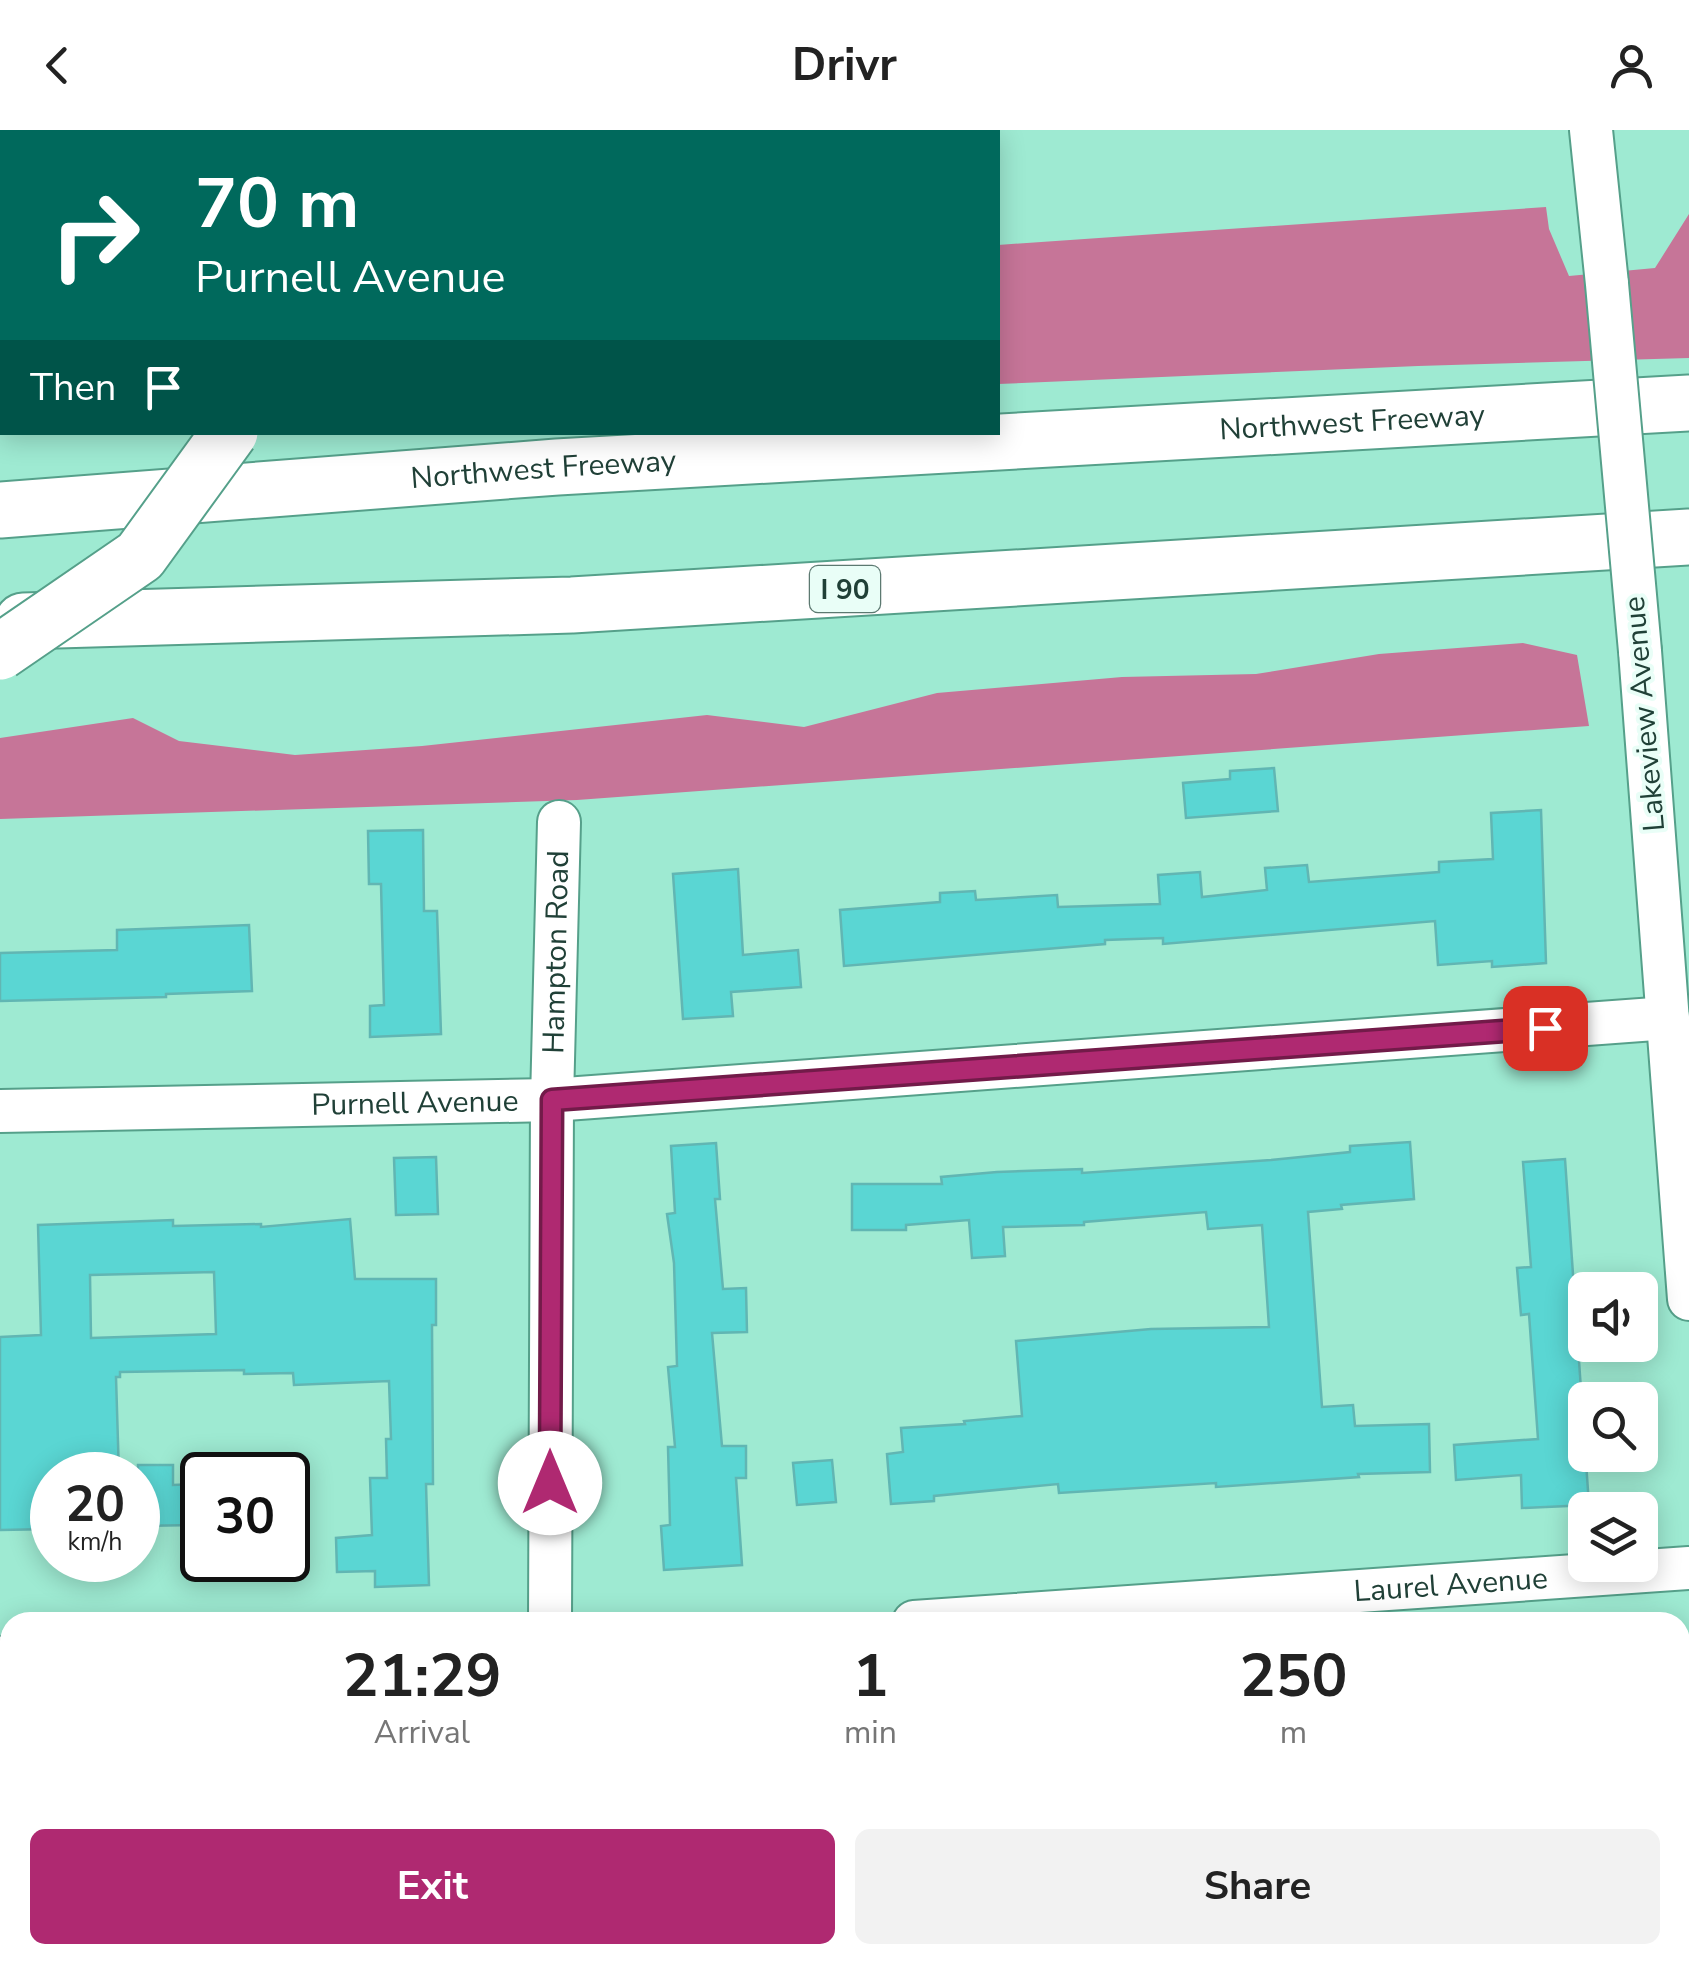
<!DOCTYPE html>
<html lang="en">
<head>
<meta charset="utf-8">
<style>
  :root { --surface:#fff; --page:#f2f2f2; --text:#222; --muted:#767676; --accent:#af2971 }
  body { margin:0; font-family:"Nunito Sans",sans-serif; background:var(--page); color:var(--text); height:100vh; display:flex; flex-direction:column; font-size:38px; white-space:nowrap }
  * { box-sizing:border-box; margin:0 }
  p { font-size:32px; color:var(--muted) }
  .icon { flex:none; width:55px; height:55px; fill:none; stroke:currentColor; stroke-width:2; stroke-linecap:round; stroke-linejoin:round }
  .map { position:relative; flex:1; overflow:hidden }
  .panel { position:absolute; left:0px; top:1482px; width:1690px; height:352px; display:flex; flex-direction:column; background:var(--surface); border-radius:30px 30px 0 0; box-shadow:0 5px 25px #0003 }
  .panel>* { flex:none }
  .top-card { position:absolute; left:0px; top:0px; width:1000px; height:305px; box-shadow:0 5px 25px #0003; background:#00695c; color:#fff; overflow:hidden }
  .fabs { position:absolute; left:1568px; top:1142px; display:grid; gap:20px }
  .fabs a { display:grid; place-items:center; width:90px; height:90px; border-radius:15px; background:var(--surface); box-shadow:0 5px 25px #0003; font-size:50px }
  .speed { position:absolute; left:30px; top:1322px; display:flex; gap:20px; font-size:50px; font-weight:700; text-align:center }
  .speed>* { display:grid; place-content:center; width:130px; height:130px; border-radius:50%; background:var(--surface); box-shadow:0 5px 25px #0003; line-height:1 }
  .speed small { font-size:25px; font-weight:400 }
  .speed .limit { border:5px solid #111; border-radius:15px; background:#fff; color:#111 }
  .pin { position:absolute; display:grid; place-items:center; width:85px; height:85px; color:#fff; margin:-42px; border-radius:20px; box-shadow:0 5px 15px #0006 }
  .me { position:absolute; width:110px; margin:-55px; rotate:0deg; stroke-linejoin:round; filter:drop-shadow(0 0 8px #0008) }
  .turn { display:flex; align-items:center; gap:35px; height:210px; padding:0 30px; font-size:45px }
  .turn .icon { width:130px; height:130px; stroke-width:2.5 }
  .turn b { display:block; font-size:70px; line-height:85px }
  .then { display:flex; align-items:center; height:95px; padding:0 30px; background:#0003; gap:20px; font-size:38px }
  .eta { display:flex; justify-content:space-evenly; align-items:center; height:170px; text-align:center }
  .eta b { font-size:60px; font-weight:700; line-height:70px }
  .button { display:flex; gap:20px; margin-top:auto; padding:20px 30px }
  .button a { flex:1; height:115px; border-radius:15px; background:var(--accent); color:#fff; font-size:40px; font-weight:700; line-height:115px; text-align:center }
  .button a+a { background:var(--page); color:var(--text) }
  header { display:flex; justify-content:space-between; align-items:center; height:130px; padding:0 30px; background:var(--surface); font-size:45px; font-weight:700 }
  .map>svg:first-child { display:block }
  .forest { fill:#c67598 }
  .building { fill:#5ad6d3; stroke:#61b6b3; stroke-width:2.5; fill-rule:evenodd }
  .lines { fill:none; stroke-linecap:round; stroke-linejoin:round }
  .street-casing { stroke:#55a08a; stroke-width:46 }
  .highway-casing { stroke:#55a08a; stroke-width:59 }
  .street { stroke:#fff; stroke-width:42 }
  .highway { stroke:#fff; stroke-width:55 }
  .street-bridge-casing { stroke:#55a08a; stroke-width:46; stroke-linecap:butt }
  .highway-bridge-casing { stroke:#55a08a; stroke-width:59; stroke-linecap:butt }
  .street-bridge { stroke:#fff; stroke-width:42 }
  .highway-bridge { stroke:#fff; stroke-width:55 }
  .route-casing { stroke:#721b49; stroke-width:25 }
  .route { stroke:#af2971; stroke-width:18 }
  .labels { text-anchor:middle; stroke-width:8; stroke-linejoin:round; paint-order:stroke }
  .shield { fill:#e9fef7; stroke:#5c7971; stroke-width:2.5 }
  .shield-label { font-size:28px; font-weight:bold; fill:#204037 }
  .street-label { font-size:30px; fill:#204037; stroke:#e9fef7 }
</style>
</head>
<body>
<header><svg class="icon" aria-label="back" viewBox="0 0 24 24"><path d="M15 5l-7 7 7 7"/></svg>Drivr<svg class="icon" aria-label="person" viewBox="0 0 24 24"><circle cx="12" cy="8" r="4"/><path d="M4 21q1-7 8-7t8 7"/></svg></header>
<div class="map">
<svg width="1689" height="1834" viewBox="0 0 1689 1834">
  <rect width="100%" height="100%" fill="#9eead2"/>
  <g class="forest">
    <path d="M 1546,77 L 1549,99 L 1569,146 L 1655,138 L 1689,84 L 1689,228 L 1418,236 L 998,254 L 998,115 Z"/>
    <path d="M 1523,513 L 1577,525 L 1589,596 L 577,670 L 0,689 L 0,608 L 133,588 L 179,611 L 295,625 L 422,616 L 707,585 L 804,597 L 937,563 L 1122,547 L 1256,544 L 1379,524 Z"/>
  </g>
  <g class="building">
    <path d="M 1274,638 L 1278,681 L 1186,688 L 1183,653 L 1230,649 L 1230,641 Z"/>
    <path d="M 1541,680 L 1546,833 L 1492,837 L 1492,831 L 1438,835 L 1435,791 L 1163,814 L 1163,808 L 1105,810 L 1105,814 L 844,836 L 840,780 L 940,772 L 940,763 L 975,761 L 976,770 L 1057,765 L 1058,777 L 1160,774 L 1158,745 L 1200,742 L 1202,767 L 1267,760 L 1265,738 L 1307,735 L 1309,752 L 1439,742 L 1439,732 L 1493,729 L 1491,683 Z"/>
    <path d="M 423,700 L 424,781 L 437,781 L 441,904 L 370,907 L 370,876 L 384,875 L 381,754 L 369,754 L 368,701 Z"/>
    <path d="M 738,739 L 743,825 L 798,820 L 801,857 L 731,862 L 733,886 L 683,889 L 673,744 Z"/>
    <path d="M 249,795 L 252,861 L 166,864 L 166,867 L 0,871 L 0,823 L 117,820 L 117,800 Z"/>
    <path d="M 1410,1012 L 1414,1069 L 1341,1075 L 1342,1079 L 1308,1082 L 1322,1277 L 1353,1275 L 1355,1296 L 1429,1294 L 1430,1342 L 1358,1344 L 1359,1347 L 1216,1357 L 1216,1353 L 1059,1363 L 1058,1354 L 934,1366 L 934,1371 L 891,1374 L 887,1324 L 903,1322 L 901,1298 L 965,1294 L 964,1291 L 1022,1286 L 1016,1211 L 1151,1199 L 1269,1197 L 1262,1095 L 1208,1099 L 1206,1082 L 1084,1092 L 1084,1095 L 1003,1097 L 1005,1126 L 972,1128 L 969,1090 L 906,1095 L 906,1100 L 852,1100 L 852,1054 L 942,1054 L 941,1047 L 997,1042 L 1082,1039 L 1082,1043 L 1271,1030 L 1350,1022 L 1350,1016 Z"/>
    <path d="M 716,1013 L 720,1069 L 715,1069 L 723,1159 L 746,1158 L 747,1202 L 712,1203 L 722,1316 L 746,1316 L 746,1348 L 736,1348 L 742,1435 L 664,1440 L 661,1396 L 670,1395 L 668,1317 L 675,1317 L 668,1237 L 677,1236 L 674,1133 L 667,1084 L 675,1083 L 671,1016 Z"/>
    <path d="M 436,1027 L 438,1084 L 396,1085 L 394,1028 Z"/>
    <path d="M 1565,1029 L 1589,1375 L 1522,1378 L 1521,1345 L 1456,1350 L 1454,1315 L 1538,1309 L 1529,1184 L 1521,1185 L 1517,1138 L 1531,1137 L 1523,1032 Z"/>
    <path d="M 350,1089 L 355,1149 L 436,1149 L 436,1195 L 432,1195 L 433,1354 L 426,1354 L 429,1455 L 375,1457 L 375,1441 L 337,1442 L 336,1408 L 372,1405 L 370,1348 L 387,1348 L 386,1309 L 391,1309 L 389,1251 L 294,1255 L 293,1243 L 244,1244 L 244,1240 L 120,1242 L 120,1247 L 116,1247 L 119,1345 L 52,1345 L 52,1399 L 0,1400 L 0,1207 L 41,1205 L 38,1095 L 173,1090 L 173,1096 L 261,1094 L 261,1097 ZM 214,1142 L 216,1204 L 91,1208 L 90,1145 Z"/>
    <path d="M 832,1330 L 836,1372 L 797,1375 L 793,1333 Z"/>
    <path d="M 138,1335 L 173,1335 L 173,1355 L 195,1354 L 195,1395 L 138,1396 Z"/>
  </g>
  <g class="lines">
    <defs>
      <g id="street">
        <path d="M 1591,0 L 1607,154"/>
        <path d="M 1640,521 L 1689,1169"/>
        <path id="s1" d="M 0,981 L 552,970 L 1668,888"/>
        <path id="s2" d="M 550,1492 L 552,970 L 559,692"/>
        <path id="s3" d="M 914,1492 L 1689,1438"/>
        <path d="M 0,1528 L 10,1527"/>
        <path d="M 547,1834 L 547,1825"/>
      </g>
      <g id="highway">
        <path d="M 207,2 L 208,0"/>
        <path d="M 247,2 L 250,0"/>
        <path d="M 423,2 L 424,0"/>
        <path d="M 0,184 L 2,182"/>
        <path id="s4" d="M 0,380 L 557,337 L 1689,273"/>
        <path d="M 23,491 L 572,475 L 1689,407"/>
      </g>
    </defs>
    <use href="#street" class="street-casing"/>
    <use href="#highway" class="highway-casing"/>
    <use href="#street" class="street"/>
    <use href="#highway" class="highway"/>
    <defs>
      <path id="street-bridge" d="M 1607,154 L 1640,521"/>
      <path id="highway-bridge" d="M 0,522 L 140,426 L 230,302"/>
    </defs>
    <use href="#street-bridge" class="street-bridge-casing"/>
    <use href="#highway-bridge" class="highway-bridge-casing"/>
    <use href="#street-bridge" class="street-bridge"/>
    <use href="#highway-bridge" class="highway-bridge"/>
  </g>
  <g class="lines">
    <defs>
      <path id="route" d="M 550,1353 L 552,970 L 1545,898"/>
    </defs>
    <use href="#route" class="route-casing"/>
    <use href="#route" class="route"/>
  </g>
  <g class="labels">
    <rect class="shield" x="810" y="436" width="70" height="46" rx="8"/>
    <g class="shield-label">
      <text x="845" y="469">I 90</text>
    </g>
    <g class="street-label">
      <text dy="10" stroke="none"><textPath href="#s4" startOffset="1355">Northwest Freeway</textPath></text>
      <text dy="10" stroke="none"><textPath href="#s4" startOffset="545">Northwest Freeway</textPath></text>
      <text transform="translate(1644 584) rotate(-95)" y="10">Lakeview Avenue</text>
      <text dy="10" stroke="none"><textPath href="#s2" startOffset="670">Hampton Road</textPath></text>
      <text dy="10" stroke="none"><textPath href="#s1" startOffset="415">Purnell Avenue</textPath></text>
      <text dy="10" stroke="none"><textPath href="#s3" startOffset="538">Laurel Avenue</textPath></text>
    </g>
  </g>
</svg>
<div class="fabs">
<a><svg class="icon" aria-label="sound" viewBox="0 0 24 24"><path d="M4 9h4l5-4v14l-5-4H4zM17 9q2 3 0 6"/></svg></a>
<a><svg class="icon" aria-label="search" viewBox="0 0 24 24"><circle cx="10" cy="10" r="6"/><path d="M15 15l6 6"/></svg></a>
<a><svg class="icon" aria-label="layers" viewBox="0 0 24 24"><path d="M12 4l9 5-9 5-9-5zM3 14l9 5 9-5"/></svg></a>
</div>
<div class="speed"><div>20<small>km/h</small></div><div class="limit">30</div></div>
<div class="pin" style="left:1545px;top:898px;background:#d93025"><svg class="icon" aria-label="arrive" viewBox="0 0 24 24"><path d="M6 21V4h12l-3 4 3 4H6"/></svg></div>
<svg class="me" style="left:550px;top:1353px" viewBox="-20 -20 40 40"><circle r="19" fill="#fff"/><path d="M0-13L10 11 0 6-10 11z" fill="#af2971"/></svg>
<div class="top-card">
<div class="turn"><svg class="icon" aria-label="right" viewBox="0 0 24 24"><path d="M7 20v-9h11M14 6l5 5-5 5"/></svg><div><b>70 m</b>Purnell Avenue</div></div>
<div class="then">Then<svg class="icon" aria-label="arrive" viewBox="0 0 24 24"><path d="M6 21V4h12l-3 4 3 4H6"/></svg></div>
</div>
<section class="panel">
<div class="eta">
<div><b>21:29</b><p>Arrival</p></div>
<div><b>1</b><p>min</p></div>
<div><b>250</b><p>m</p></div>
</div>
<div class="button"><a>Exit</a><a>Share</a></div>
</section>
</div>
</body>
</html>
